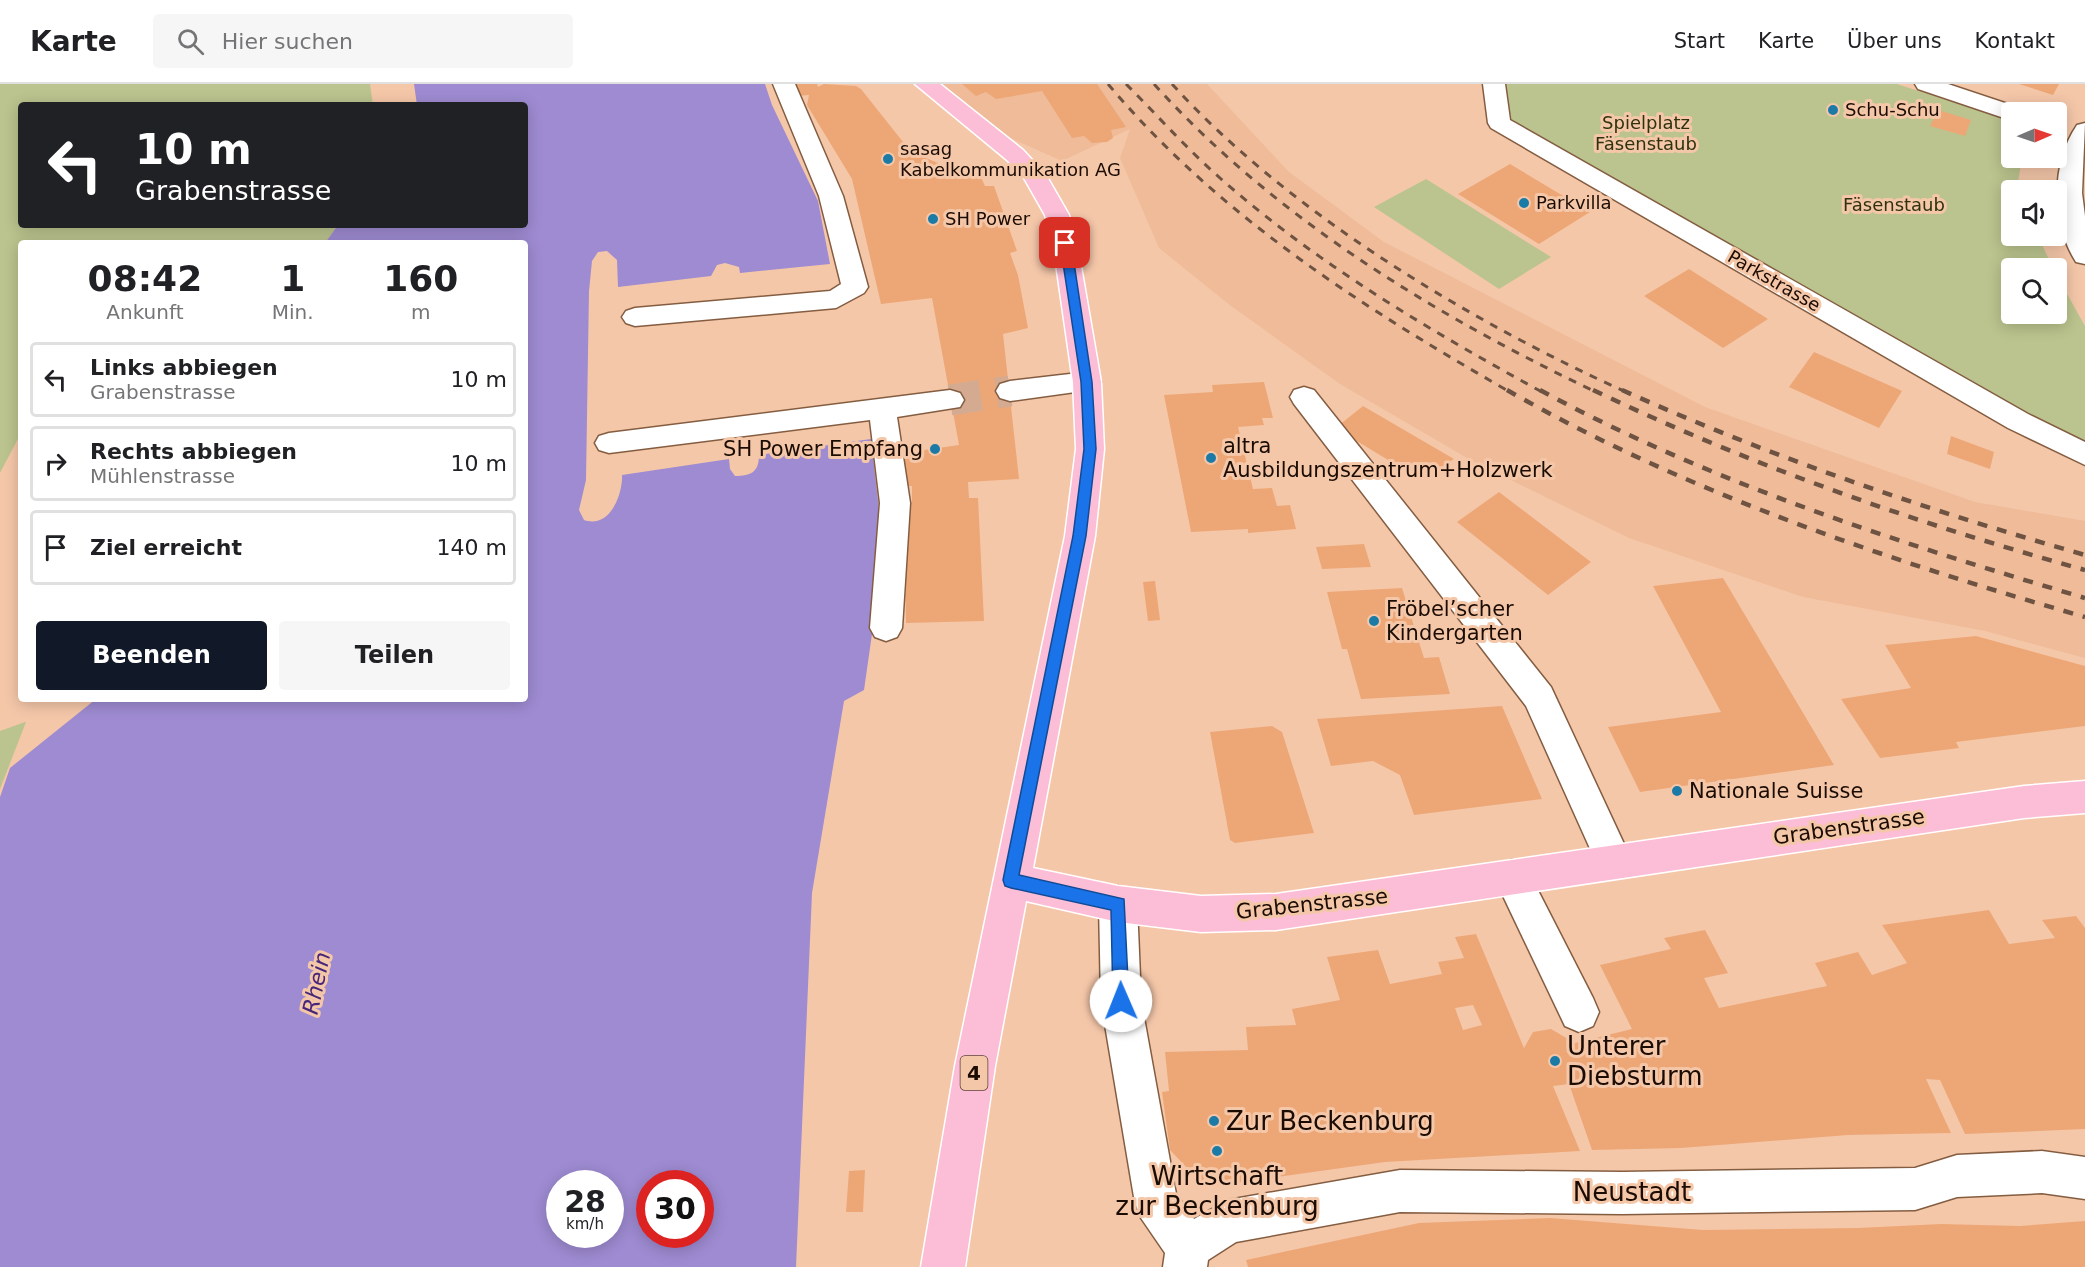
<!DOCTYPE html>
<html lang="de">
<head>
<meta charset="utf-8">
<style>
  :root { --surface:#fff; --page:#f6f6f6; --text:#202124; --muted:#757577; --line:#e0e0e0; --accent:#111827 }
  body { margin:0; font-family:"DejaVu Sans",sans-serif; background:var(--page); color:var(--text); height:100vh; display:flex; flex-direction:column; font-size:22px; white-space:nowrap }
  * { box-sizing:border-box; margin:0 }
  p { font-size:20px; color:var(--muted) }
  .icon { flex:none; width:33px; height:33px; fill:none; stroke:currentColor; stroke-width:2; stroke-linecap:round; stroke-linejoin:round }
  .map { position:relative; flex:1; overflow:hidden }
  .panel { position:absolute; left:18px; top:156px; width:510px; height:462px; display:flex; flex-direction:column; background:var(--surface); border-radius:6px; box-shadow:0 3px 15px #0003 }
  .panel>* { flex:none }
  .banner { position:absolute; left:18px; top:18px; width:510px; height:126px; border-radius:6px; box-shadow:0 3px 15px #0003; background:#202124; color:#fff; overflow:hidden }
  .needle { width:39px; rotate:88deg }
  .fabs { position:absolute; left:2001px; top:18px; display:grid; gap:12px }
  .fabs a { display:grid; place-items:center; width:66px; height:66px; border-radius:6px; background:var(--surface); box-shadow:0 3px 15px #0003; font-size:30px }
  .speed { position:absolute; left:546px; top:1086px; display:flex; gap:12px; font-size:30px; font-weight:700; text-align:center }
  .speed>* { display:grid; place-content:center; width:78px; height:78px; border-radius:50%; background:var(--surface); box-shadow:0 3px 15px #0003; line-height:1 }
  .speed small { font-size:15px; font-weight:400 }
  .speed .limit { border:9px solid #d22; background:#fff; color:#111 }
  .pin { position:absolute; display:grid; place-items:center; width:51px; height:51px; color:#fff; margin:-26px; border-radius:12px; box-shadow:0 3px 9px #0006 }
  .me { position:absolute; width:66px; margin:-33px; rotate:359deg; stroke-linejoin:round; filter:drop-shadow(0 0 4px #0008) }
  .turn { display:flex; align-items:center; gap:21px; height:126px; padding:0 18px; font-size:27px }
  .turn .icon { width:78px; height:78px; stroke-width:2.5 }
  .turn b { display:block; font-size:42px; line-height:51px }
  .eta { display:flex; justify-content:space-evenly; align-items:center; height:102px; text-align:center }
  .eta b { font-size:36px; font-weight:800; line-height:42px }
  .button { display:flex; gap:12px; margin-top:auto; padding:12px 18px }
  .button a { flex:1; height:69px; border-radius:6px; background:var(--accent); color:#fff; font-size:24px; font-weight:800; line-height:69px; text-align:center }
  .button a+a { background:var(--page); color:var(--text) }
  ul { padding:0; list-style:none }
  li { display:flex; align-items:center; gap:18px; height:75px; margin:0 12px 9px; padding:0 6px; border:3px solid var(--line); border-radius:6px }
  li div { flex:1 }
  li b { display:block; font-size:22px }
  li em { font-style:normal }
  header { display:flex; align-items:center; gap:36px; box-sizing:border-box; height:84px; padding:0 30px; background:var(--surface); border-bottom:2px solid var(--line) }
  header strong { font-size:28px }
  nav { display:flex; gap:33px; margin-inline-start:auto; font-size:21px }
  .search { width:420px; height:54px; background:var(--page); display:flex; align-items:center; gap:15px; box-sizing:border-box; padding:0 21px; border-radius:6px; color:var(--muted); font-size:22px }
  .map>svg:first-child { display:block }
  .built { fill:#efbb98 }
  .green { fill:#bbc48e }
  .water { fill:#9e8bd2; fill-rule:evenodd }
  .building { fill:#eda776; fill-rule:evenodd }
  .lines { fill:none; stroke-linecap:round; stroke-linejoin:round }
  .minor-tunnel-far1 { stroke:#d4ab90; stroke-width:25; stroke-dasharray:25 12; stroke-linecap:butt }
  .minor-tunnel { stroke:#d4ab90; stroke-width:31; stroke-dasharray:31 16; stroke-linecap:butt }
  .minor-casing { stroke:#845d41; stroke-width:3 }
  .major-casing { stroke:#fff; stroke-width:3 }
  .minor { fill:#fff; fill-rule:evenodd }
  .major { fill:#fcbdd6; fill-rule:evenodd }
  .rail-far1 { stroke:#6e5342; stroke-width:3; stroke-dasharray:8 8; stroke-linecap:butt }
  .rail { stroke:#6e5342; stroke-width:4.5; stroke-dasharray:10 10; stroke-linecap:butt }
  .route { fill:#1a73e8; stroke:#114b97; stroke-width:1.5 }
  .poi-dot { fill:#1c7aa7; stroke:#f5c7a9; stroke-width:2 }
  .labels { text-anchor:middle; stroke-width:6; stroke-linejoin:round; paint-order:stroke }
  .far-poi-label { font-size:18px; fill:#1b0c03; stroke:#f5c7a9; text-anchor:start }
  .far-park-label { font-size:18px; fill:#2e320f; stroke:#f5c7a9 }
  .far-street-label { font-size:18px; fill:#1b0c03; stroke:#f5c7a9 }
  .shield { fill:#f5c7a9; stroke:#5c4435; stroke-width:1.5 }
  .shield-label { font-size:20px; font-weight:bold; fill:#1b0c03 }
  .poi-label { font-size:21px; fill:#1b0c03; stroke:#f5c7a9; text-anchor:start }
  .street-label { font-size:21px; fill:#1b0c03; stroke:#f5c7a9 }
  .water-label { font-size:22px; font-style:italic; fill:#45267a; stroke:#f5c7a9 }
  .near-poi-label { font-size:26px; fill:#1b0c03; stroke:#f5c7a9; text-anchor:start }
  .near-street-label { font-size:26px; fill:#1b0c03; stroke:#f5c7a9 }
</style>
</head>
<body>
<header>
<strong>Karte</strong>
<div class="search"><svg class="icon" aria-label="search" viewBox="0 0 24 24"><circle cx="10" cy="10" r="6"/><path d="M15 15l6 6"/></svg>Hier suchen</div>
<nav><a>Start</a><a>Karte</a><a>Über uns</a><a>Kontakt</a></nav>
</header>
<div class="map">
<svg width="2085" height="1183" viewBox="0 0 2085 1183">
  <rect width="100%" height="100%" fill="#f5c7a9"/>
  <path class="built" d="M 940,0 L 1207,0 L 1289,88 L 1384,158 L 1705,323 L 1975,418 L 2085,437 L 2085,574 L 1985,547 L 1803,513 L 1629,454 L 1474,378 L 1340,300 L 1231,222 L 1159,164 L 1120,74 L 1130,45 L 1062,77 L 1008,53 Z"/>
  <g class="green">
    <path d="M 0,0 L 370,0 L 373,21 L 21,21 L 21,141 L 338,141 L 325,159 L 21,159 L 21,349 L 0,389 Z"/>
    <path d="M 1506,0 L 1897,0 L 2011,37 L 2012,74 L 2022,74 L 2018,98 L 2021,106 L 2012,106 L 2012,152 L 2038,152 L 2053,184 L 2012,184 L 2012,230 L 2056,230 L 2057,192 L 2085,242 L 2085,362 L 1511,39 Z"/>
    <path d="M 1426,95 L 1551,173 L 1499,205 L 1374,123 Z"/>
    <path d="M 25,638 L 26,638 L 0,705 L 0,647 Z"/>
  </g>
  <path class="water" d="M 414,0 L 765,0 L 772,21 L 818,117 L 830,180 L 740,189 L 739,183 L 725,179 L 717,181 L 711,192 L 618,203 L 617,176 L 607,167 L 598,168 L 592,177 L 589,207 L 586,396 L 579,426 L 584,436 C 610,445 623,410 622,391 L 729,375 L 730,385 L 735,392 C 751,392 759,388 759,371 L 871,355 L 881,443 L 880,494 L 864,606 L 844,617 L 812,809 L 796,1183 L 0,1183 L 0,713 L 10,684 L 96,615 L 525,615 L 525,159 L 325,159 L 338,141 L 525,141 L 525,21 L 417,21 ZM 560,1100 L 610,1100 L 610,1150 L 560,1150 ZM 650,1100 L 700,1100 L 700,1150 L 650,1150 Z"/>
  <g class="building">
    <path d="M 791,0 L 817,0 L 818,3 L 824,0 L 856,2 L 861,5 L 911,68 L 943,81 L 970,80 L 979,89 L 985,102 L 994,102 L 1017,167 L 1010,169 L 1018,191 L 1028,244 L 1003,250 L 1019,395 L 968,398 L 969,414 L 978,414 L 984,537 L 906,539 L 904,418 L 912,418 L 912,402 L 901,402 L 897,370 L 959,361 L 932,214 L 881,220 L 852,95 L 807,21 L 809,11 L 795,12 Z"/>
    <path d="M 962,0 L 1097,0 L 1126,43 L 1111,46 L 1113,54 L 1107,58 L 1092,59 L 1084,52 L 1072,54 L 1042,7 L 996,15 L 986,8 L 976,12 Z"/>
    <path d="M 2019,0 L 2059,0 L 2053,11 Z"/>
    <path d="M 1938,26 L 1971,36 L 1965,52 L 1930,42 Z"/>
    <path d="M 1510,80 L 1590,128 L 1539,160 L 1458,110 Z"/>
    <path d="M 1689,185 L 1768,235 L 1723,264 L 1644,212 Z"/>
    <path d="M 1814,268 L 1902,307 L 1879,344 L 1789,303 Z"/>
    <path d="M 1264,298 L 1273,334 L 1262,334 L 1264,341 L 1238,343 L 1253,405 L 1272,404 L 1277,422 L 1290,421 L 1296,445 L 1248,449 L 1248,445 L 1191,448 L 1164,311 L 1213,308 L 1212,301 Z"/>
    <path d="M 1363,322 L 1454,375 L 1421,396 L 1342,348 L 1338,342 Z"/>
    <path d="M 1951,352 L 1994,368 L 1990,385 L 1947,370 Z"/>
    <path d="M 1499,408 L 1591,478 L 1548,511 L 1457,438 Z"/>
    <path d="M 1364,460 L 1371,483 L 1322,485 L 1316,463 Z"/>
    <path d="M 1723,494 L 1834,681 L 1640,708 L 1608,643 L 1721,628 L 1653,502 Z"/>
    <path d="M 1155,497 L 1160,536 L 1148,537 L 1143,498 Z"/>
    <path d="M 1402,504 L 1424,574 L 1439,573 L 1450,610 L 1361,615 L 1347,565 L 1342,565 L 1327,508 Z"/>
    <path d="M 1976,552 L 2085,582 L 2085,642 L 1956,658 L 1959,664 L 1880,674 L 1841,615 L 1911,604 L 1885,561 Z"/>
    <path d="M 1502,622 L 1542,715 L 1414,731 L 1400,691 L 1373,677 L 1331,682 L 1317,635 Z"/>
    <path d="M 1272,642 L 1282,648 L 1314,749 L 1235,759 L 1230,756 L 1210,648 Z"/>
    <path d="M 1989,826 L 2009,860 L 2055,854 L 2042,836 L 2076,832 L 2085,844 L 2085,1045 L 1965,1050 L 1940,996 L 1926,995 L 1951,1049 L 1848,1051 L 1681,1064 L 1592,1066 L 1569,1000 L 1553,1002 L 1580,1067 L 1385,1078 L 1205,1103 L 1170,1066 L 1162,1008 L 1169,1007 L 1165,968 L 1248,966 L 1246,943 L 1296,941 L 1292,925 L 1340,916 L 1327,873 L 1378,866 L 1390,900 L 1442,890 L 1438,878 L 1464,874 L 1455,853 L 1476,850 L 1524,964 L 1533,948 L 1551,945 L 1575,959 L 1632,945 L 1600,881 L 1671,865 L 1664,854 L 1705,846 L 1728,889 L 1704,894 L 1719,924 L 1827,902 L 1815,879 L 1858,868 L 1872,891 L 1907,879 L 1882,841 ZM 1473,921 L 1482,941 L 1463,946 L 1455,924 Z"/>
    <path d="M 865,1086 L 863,1128 L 846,1128 L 849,1087 Z"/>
    <path d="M 1550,1134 L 1703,1146 L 1858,1144 L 1941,1140 L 2020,1142 L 2085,1137 L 2085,1183 L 1248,1183 L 1246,1176 L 1419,1139 Z"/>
  </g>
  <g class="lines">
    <path class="minor-tunnel-far1" d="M 1004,308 L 1010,307"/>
    <path class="minor-tunnel" d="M 950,316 L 1010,307"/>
    <defs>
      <g id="minor">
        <path d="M 773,0 L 795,0 L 843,112 L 868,203 L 864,209 L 836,224 L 635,242 L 626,239 L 622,233 L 626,227 L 635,224 L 830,207 L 841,200 L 819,112 Z"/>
        <path d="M 1483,0 L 1505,0 L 1510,36 L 2028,330 L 2085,358 L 2085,381 L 2008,344 L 1491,44 L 1488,39 Z"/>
        <path d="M 1915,0 L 1948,0 L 2020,24 L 2023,28 L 2012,28 L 2012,36 L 2004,34 L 1918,5 Z"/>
        <path d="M 2085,39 L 2082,109 L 2085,132 L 2085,180 L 2076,178 C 2051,139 2051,79 2077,41 Z"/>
        <path d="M 1087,288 L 1097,291 L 1101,298 L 1097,305 L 1010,317 L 1000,314 L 996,307 L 1000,300 L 1010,297 Z"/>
        <path d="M 1304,303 L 1314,306 L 1551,603 L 1632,777 L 1627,789 L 1614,794 L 1601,789 L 1526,622 L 1294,320 L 1290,313 L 1294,306 Z"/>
        <path d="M 950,306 L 960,309 L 964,316 L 960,323 L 897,333 L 910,419 L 902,544 L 897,553 L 886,557 L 875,553 L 870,544 L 880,419 L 870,336 L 609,369 L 599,366 L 595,359 L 599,352 L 609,349 Z"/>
        <path d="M 1512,776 L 1525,781 L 1593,914 L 1599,928 L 1593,942 L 1579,948 L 1565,942 L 1494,793 L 1499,781 Z"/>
        <path d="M 1118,802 L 1131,808 L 1137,820 L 1141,917 L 1176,1110 L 1194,1135 L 1228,1116 L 1400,1086 L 1622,1088 L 1915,1084 L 1957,1071 L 2042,1067 L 2085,1073 L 2085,1115 L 2042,1109 L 1957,1113 L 1915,1126 L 1622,1130 L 1400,1128 L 1236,1158 L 1208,1176 L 1207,1183 L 1163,1183 L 1165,1169 L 1141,1134 L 1135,1119 L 1101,917 L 1099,820 L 1105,808 Z"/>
      </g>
      <path id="major" d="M 915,0 L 940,0 L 1023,66 L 1046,91 L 1069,131 L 1077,159 L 1101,298 L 1104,365 L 1095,452 L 1033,784 L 1118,802 L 1201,812 L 1276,810 L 2024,702 L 2085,697 L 2085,729 L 2024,734 L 1276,846 L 1201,848 L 1118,838 L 1026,817 L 995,982 L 965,1183 L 921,1183 L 955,982 L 1065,452 L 1076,365 L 1073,298 L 1053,159 L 1045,131 L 1024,94 L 1007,76 Z"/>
    </defs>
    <use href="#minor" class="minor-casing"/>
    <use href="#major" class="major-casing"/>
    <use href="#minor" class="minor"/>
    <use href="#major" class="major"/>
    <g class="rail-far1">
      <path d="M 1108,0 C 1219,132 1362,223 1510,308"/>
      <path d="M 1126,0 C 1157,31 1187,65 1220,94 C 1317,180 1429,246 1542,308"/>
      <path d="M 1154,0 C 1275,134 1434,231 1596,308"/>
      <path d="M 1172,0 C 1288,128 1469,237 1626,308"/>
    </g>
    <g class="rail">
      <path d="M 1507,306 C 1687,409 1887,476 2085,533"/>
      <path d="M 1540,306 C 1711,399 1899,459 2085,514"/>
      <path d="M 1593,306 C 1752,382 1915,439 2085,486"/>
      <path d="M 1622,306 C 1773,374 1927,426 2085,471"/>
    </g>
  </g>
  <path class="route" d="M 1065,156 L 1071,159 L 1092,298 L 1096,365 L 1086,452 L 1019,791 L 1124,815 L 1129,917 L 1127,923 L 1121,925 L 1115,923 L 1113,917 L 1111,826 L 1011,804 L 1005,802 L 1003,796 L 1073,452 L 1084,365 L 1081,298 L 1060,159 Z"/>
  <g class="poi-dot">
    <circle cx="1833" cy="26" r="6"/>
    <circle cx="888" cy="75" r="6"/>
    <circle cx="1524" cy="119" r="6"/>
    <circle cx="933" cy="135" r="6"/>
    <circle cx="935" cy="365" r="6"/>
    <circle cx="1211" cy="374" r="6"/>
    <circle cx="1374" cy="537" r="6"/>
    <circle cx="1677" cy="707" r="6"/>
    <circle cx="1555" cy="977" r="6"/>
    <circle cx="1214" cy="1037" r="6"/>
    <circle cx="1217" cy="1067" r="6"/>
  </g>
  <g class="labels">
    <g class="far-poi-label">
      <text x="1845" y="32">Schu-Schu</text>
      <text x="900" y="71">sasag<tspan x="900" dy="21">Kabelkommunikation AG</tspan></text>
      <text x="1536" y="125">Parkvilla</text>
      <text x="945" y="141">SH Power</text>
    </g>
    <g class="far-park-label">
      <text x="1646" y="45">Spielplatz<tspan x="1646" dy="21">Fäsenstaub</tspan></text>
      <text x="1894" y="127">Fäsenstaub</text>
    </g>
    <g class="far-street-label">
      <text transform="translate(1774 197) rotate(30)" y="6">Parkstrasse</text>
    </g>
    <rect class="shield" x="960.5" y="972" width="27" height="34" rx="4.5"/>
    <g class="shield-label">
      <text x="974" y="996">4</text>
    </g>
    <g class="poi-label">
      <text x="1223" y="369">altra<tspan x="1223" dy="24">Ausbildungszentrum+Holzwerk</tspan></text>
      <text x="923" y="372" text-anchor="end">SH Power Empfang</text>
      <text x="1386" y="532">Fröbel’scher<tspan x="1386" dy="24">Kindergarten</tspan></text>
      <text x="1689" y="714">Nationale Suisse</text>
    </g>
    <g class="street-label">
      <text transform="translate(1849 743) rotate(-8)" y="7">Grabenstrasse</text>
      <text transform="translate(1312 820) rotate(-6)" y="7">Grabenstrasse</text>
    </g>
    <g class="water-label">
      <text transform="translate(316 899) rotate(-78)" y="8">Rhein</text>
    </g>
    <g class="near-poi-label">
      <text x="1567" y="971">Unterer<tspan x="1567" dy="30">Diebsturm</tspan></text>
      <text x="1226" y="1046">Zur Beckenburg</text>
      <text x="1217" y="1101" text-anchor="middle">Wirtschaft<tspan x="1217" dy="30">zur Beckenburg</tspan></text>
    </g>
    <g class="near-street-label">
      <text x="1632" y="1117">Neustadt</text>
    </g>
  </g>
</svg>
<div class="fabs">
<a><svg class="needle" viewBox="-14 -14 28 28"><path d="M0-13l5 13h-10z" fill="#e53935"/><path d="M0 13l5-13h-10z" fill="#757577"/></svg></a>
<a><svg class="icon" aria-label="sound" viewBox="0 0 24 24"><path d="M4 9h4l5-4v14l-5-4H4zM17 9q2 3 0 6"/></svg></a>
<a><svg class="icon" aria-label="search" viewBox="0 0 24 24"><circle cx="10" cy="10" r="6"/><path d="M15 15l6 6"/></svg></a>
</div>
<div class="speed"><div>28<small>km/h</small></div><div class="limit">30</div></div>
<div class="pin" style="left:1065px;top:159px;background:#d93025"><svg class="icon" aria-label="arrive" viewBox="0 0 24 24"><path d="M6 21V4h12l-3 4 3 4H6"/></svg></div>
<svg class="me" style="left:1121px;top:917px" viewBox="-20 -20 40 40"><circle r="19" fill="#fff"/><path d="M0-13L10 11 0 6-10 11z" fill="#1a73e8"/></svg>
<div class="banner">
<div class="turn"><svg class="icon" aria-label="left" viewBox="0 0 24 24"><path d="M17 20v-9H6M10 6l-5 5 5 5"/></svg><div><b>10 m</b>Grabenstrasse</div></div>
</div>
<section class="panel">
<div class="eta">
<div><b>08:42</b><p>Ankunft</p></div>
<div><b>1</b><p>Min.</p></div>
<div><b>160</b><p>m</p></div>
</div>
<ul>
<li><svg class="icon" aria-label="left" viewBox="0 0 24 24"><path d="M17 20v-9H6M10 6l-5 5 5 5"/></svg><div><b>Links abbiegen</b><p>Grabenstrasse</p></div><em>10 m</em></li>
<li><svg class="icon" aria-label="right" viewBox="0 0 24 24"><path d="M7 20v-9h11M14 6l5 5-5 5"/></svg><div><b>Rechts abbiegen</b><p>Mühlenstrasse</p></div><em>10 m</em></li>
<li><svg class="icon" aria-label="arrive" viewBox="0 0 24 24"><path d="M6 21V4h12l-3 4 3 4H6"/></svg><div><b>Ziel erreicht</b></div><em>140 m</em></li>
</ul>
<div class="button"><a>Beenden</a><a>Teilen</a></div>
</section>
</div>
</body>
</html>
